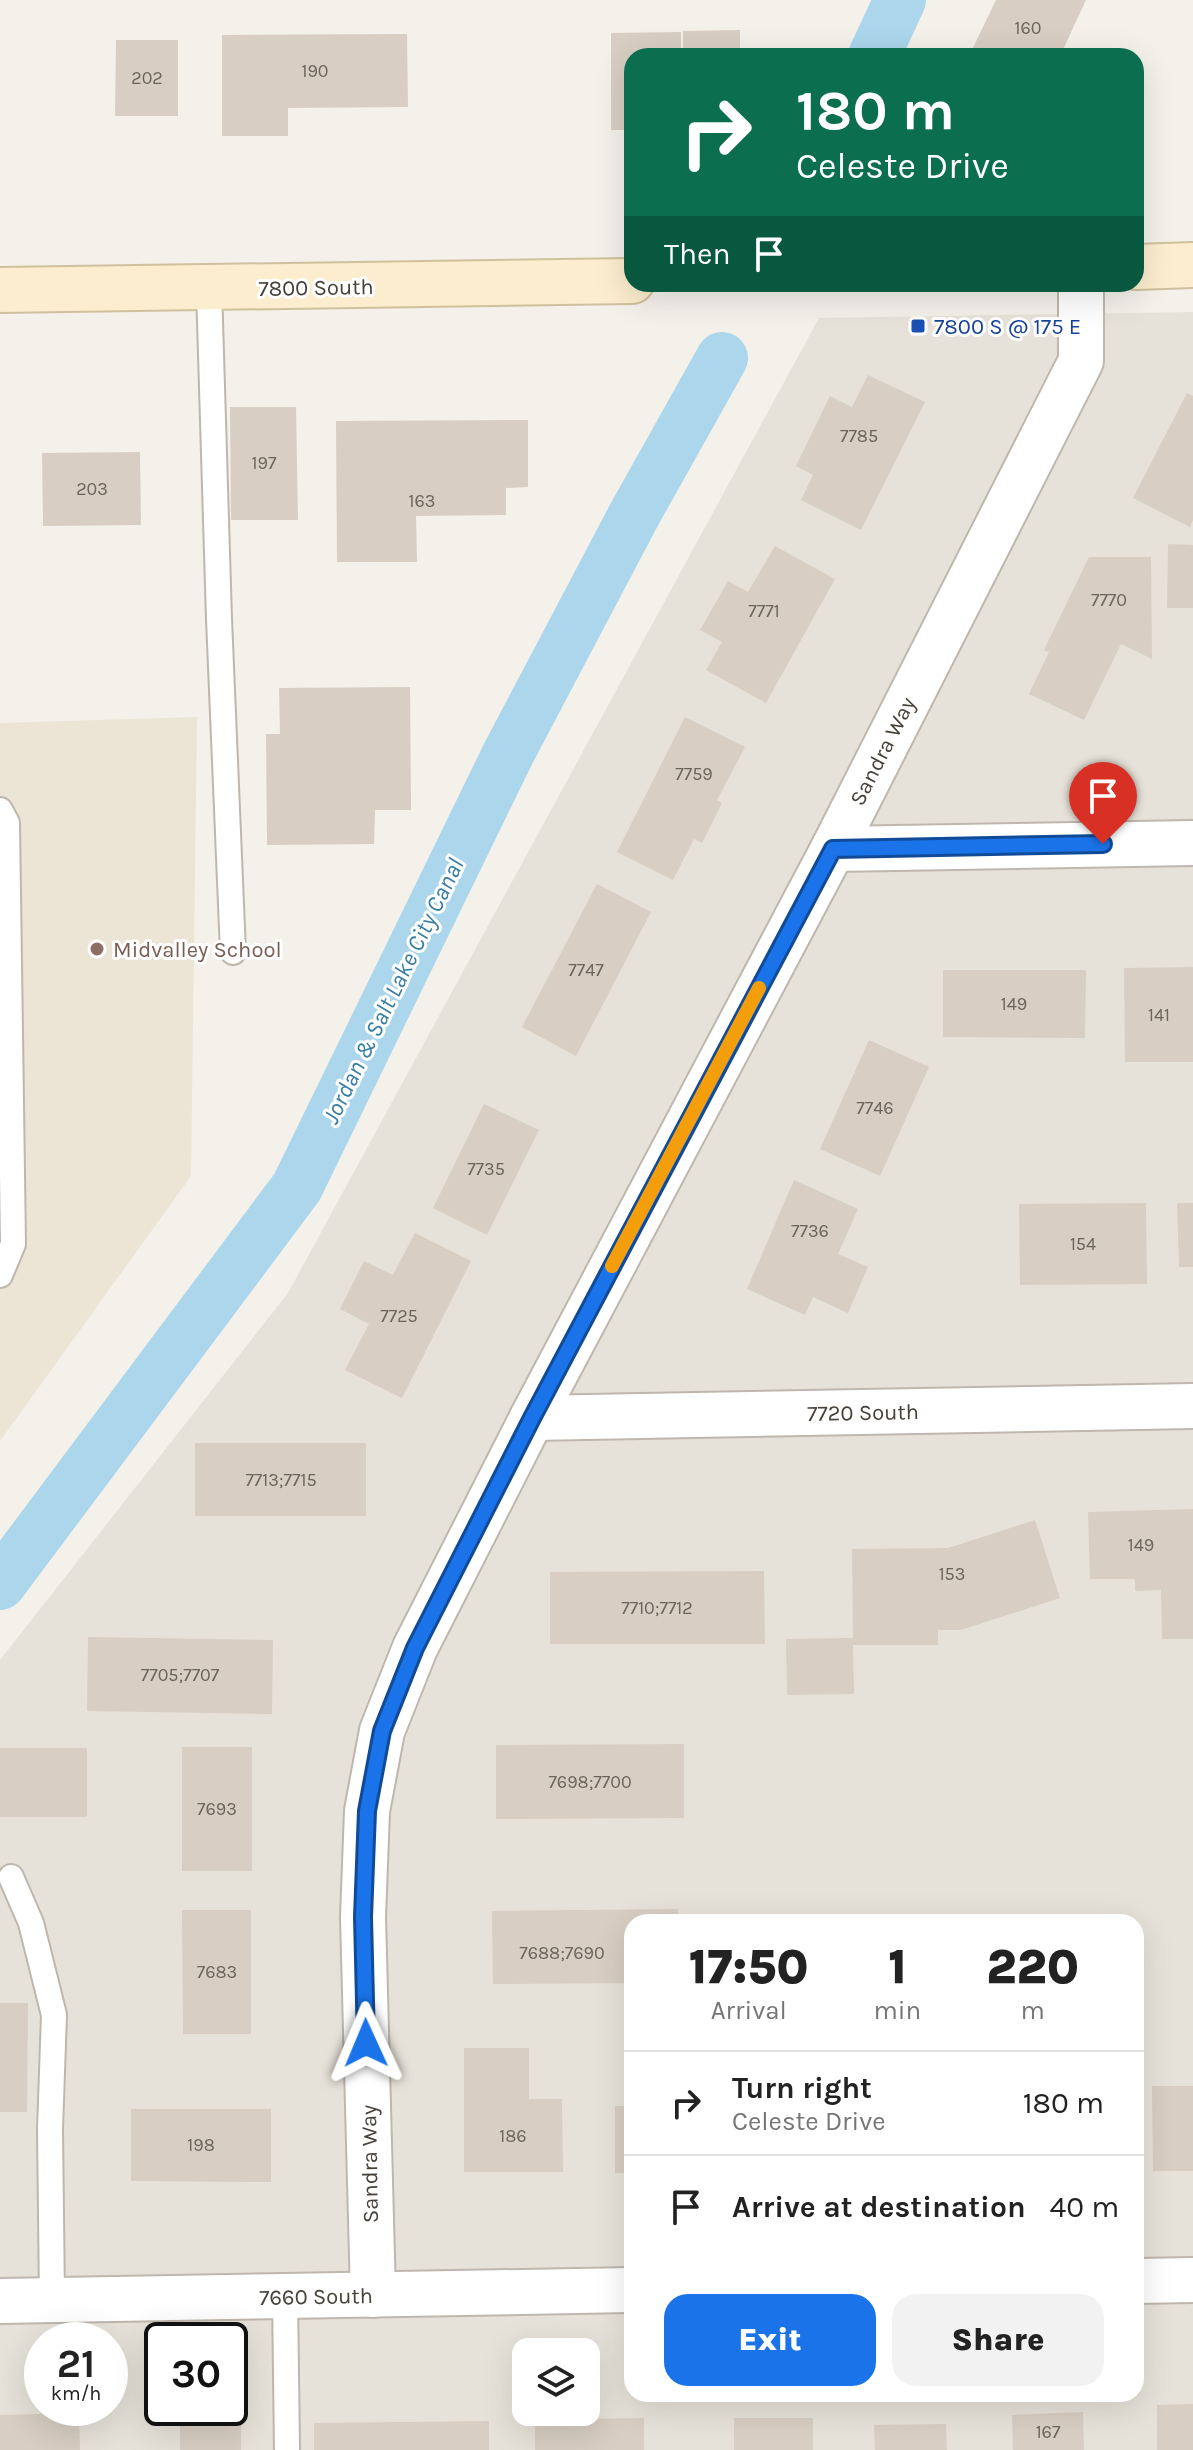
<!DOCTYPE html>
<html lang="en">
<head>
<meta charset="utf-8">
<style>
  :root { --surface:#fff; --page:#f2f2f2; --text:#222; --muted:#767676; --line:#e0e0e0; --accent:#1a73e8 }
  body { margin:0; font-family:Karla,sans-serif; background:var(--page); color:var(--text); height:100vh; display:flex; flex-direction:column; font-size:30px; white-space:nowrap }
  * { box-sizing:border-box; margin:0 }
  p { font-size:26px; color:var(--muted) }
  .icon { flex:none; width:44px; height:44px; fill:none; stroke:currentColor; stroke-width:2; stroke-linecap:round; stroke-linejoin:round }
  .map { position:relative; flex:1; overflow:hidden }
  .side { position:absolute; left:624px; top:1914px; width:520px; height:488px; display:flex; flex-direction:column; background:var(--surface); border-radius:24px; box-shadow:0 8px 32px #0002 }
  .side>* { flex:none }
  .guide { position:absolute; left:624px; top:48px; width:520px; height:244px; border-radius:24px; box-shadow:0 8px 32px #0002; background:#0b6e4f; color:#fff; overflow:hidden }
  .tools { position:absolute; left:512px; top:2338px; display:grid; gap:16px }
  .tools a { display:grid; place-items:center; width:88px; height:88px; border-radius:16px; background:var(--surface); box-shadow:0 8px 32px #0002; font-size:40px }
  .speed { position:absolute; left:24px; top:2322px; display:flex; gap:16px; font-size:40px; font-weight:700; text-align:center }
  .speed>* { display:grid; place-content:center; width:104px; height:104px; border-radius:50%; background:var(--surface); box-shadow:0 8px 32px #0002; line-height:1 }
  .speed small { font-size:20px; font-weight:400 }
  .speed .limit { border:4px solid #111; border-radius:12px; background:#fff; color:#111 }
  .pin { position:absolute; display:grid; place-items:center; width:68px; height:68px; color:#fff; margin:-82px -34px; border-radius:50% 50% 50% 0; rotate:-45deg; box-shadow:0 0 8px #0007 }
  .pin .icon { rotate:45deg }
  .me { position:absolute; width:88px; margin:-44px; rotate:359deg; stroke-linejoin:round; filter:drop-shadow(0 0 6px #0008) }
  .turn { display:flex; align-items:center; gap:28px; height:168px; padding:0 40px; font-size:36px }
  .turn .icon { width:104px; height:104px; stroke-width:2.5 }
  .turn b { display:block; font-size:56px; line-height:68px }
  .then { display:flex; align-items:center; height:76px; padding:0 40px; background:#0003; gap:16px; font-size:30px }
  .eta { display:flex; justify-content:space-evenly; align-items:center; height:136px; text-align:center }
  .eta b { font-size:48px; font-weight:800; line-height:56px }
  .button { display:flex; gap:16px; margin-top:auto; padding:16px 40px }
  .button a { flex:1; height:92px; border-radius:24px; background:var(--accent); color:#fff; font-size:32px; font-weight:800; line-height:92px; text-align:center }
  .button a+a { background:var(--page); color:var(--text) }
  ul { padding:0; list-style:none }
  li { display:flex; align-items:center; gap:24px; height:104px; padding:0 40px; border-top:2px solid var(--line) }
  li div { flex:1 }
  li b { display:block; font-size:30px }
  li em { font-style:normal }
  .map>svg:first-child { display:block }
  .residential { fill:#e7e2d9; fill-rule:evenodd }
  .education { fill:#ece4d5 }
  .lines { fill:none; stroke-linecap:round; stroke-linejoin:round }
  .canal { stroke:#abd6ec; stroke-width:52 }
  .building { fill:#d8cec3 }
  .lane-casing { stroke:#bfb7ad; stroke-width:28 }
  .street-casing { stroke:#bfb7ad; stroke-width:48 }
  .secondary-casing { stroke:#d0c09d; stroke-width:48 }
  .lane { stroke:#fff; stroke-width:24 }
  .street { stroke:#fff; stroke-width:44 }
  .secondary { stroke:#fbedcd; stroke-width:44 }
  .route-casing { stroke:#114b97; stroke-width:20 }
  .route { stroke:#1a73e8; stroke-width:14 }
  .slow { stroke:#f59e0b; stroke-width:14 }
  .transit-dot { fill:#1a4fb4; stroke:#fff; stroke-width:3 }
  .education-dot { fill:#8d6e63; stroke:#fff; stroke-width:3 }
  .labels { text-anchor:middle; stroke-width:6; stroke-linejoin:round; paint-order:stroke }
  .number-label { font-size:18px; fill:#6b645c }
  .street-label { font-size:22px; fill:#474139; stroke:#fff }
  .transit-label { font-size:22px; fill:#164399; stroke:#fff; text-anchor:start }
  .education-label { font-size:22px; fill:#785e54; stroke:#fff; text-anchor:start }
  .water-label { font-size:24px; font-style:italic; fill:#377da5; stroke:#fff }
</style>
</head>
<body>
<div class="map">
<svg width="1193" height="2450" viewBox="0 0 1193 2450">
  <rect width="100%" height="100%" fill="#f4f0ea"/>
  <path class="residential" d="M 1193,312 L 1193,2450 L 0,2450 L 0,1660 L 288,1293 L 819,318 ZM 632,1922 L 1136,1922 L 1136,2394 L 632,2394 ZM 42,2340 L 110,2340 L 110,2408 L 42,2408 ZM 162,2340 L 230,2340 L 230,2408 L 162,2408 ZM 526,2352 L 586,2352 L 586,2412 L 526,2412 Z"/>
  <path class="education" d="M 197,717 L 191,1176 L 0,1441 L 0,723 Z"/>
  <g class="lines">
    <g class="canal">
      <path d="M 874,56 L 900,0"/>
      <path d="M 0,1584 L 297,1187 L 508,754 L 634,515 L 722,358"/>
    </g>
  </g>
  <g class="building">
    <path d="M 996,0 L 1086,0 L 1060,56 L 969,56 Z"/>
    <path d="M 740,30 L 740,56 L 683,56 L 683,31 Z"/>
    <path d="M 681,32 L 681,56 L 632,56 L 632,130 L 611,130 L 611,33 Z"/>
    <path d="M 407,34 L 408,107 L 288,108 L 288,136 L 222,136 L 222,35 Z"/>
    <path d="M 116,40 L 178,40 L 178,116 L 115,116 Z"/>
    <path d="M 868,375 L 925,402 L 861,530 L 801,500 L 813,475 L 796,466 L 830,396 L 852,407 Z"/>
    <path d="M 1187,393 L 1193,396 L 1193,520 L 1190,527 L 1133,498 Z"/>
    <path d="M 230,407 L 296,407 L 298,520 L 231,520 Z"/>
    <path d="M 528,420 L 528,487 L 506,488 L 506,515 L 416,516 L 417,562 L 337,562 L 336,421 Z"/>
    <path d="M 140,452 L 141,525 L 43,526 L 42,453 Z"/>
    <path d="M 1168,544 L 1193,545 L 1193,608 L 1167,608 Z"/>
    <path d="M 775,546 L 835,579 L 766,703 L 706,670 L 722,642 L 700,630 L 728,581 L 748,592 Z"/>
    <path d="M 1089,557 L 1151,557 L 1152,659 L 1121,644 L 1084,720 L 1029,694 L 1049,652 L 1044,650 Z"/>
    <path d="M 410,687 L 411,810 L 375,810 L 374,844 L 267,845 L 266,734 L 280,734 L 279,688 Z"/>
    <path d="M 685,717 L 745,747 L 717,800 L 722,803 L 702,843 L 694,839 L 673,880 L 617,852 Z"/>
    <path d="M 597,884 L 651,912 L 576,1056 L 522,1027 Z"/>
    <path d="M 1193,967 L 1193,1062 L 1125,1062 L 1124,968 Z"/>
    <path d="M 943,970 L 1086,970 L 1085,1038 L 943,1037 Z"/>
    <path d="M 869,1040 L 929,1067 L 880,1176 L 820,1149 Z"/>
    <path d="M 484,1104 L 539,1130 L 487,1235 L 433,1208 Z"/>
    <path d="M 794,1180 L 858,1209 L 838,1254 L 868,1267 L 848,1313 L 813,1297 L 805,1315 L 747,1289 Z"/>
    <path d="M 1146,1203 L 1147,1284 L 1020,1285 L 1019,1204 Z"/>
    <path d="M 1177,1203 L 1193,1203 L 1193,1267 L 1179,1267 Z"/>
    <path d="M 415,1233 L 471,1261 L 402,1398 L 345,1370 L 369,1324 L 340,1309 L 364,1261 L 393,1275 Z"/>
    <rect x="195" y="1443" width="171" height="73"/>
    <path d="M 1193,1509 L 1193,1639 L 1162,1639 L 1161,1590 L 1135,1591 L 1135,1579 L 1090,1579 L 1088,1512 Z"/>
    <path d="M 1035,1520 L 1060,1598 L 961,1630 L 938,1630 L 938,1645 L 853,1645 L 854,1694 L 787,1695 L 786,1639 L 853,1638 L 852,1549 L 948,1548 Z"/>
    <path d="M 764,1571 L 765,1644 L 550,1644 L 550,1572 Z"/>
    <path d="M 88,1637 L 273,1640 L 272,1714 L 87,1711 Z"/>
    <path d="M 684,1744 L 684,1818 L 496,1819 L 496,1745 Z"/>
    <rect x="182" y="1747" width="70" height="124"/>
    <rect x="0" y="1748" width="87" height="69"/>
    <path d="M 678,1909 L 678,1922 L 632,1922 L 632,1983 L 493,1984 L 492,1911 Z"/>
    <path d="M 182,1910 L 251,1910 L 251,2034 L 183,2034 Z"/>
    <path d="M 0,2003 L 28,2003 L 27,2112 L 0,2112 Z"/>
    <path d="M 464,2048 L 529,2048 L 529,2099 L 562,2099 L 563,2172 L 464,2172 Z"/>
    <path d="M 1152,2086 L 1193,2086 L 1193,2171 L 1153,2171 Z"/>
    <rect x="615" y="2106" width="17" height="67"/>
    <path d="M 131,2109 L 271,2109 L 271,2182 L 131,2181 Z"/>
    <path d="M 1193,2404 L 1193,2450 L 1157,2450 L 1157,2405 Z"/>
    <path d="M 1083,2412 L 1084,2450 L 1013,2450 L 1012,2415 Z"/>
    <path d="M 79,2413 L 80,2450 L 0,2450 L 0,2415 Z"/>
    <rect x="180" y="2418" width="61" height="32"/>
    <path d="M 644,2418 L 644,2450 L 535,2450 L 535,2420 Z"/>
    <rect x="734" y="2418" width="79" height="32"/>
    <path d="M 489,2421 L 489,2450 L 314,2450 L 314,2423 Z"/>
    <path d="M 946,2424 L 947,2450 L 875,2450 L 874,2425 Z"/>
  </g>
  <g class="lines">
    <defs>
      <g id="lane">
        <path d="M 209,288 L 219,619 L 233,952"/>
        <path d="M 0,810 L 7,823 L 13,1244 L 0,1275"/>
        <path d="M 11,1877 L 31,1923 L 54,2015 L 50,2129 L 52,2300"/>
        <path d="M 285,2296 L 287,2450"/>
      </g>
      <g id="street">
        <path d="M 833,849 L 1193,843"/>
        <path d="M 532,1418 L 1193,1406"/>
        <path d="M 1136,2281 L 1193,2280"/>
        <path d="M 373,2295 L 363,1917 L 367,1811 L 382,1731 L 415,1648 L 532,1418 L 833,849 L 1081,361 L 1081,284"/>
        <path d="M 0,2301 L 632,2290"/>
      </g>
      <g id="secondary">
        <path d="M 1136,267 L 1193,265"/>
        <path d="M 0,290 L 632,281"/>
      </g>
    </defs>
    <use href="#lane" class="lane-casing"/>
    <use href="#street" class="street-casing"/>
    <use href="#secondary" class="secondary-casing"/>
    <use href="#lane" class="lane"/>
    <use href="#street" class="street"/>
    <use href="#secondary" class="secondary"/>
  </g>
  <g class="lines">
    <defs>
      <path id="route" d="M 366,2043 L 363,1917 L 367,1811 L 382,1731 L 415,1648 L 532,1418 L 833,849 L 1103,844"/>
    </defs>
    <use href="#route" class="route-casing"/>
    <use href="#route" class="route"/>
    <path class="slow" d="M 612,1266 L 759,988"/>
  </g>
  <rect class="transit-dot" x="910" y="318" width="16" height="16" rx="4"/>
  <circle class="education-dot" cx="97" cy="949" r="8"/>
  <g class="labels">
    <g class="number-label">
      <text x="1028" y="34">160</text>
      <text x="315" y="77">190</text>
      <text x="147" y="84">202</text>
      <text x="859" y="442">7785</text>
      <text x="264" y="469">197</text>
      <text x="92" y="495">203</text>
      <text x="422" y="507">163</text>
      <text x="1109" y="606">7770</text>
      <text x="764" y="617">7771</text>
      <text x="694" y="780">7759</text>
      <text x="586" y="976">7747</text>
      <text x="1014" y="1010">149</text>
      <text x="1159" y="1021">141</text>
      <text x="875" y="1114">7746</text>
      <text x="486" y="1175">7735</text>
      <text x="810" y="1237">7736</text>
      <text x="1083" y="1250">154</text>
      <text x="399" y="1322">7725</text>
      <text x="281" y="1486">7713;7715</text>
      <text x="1141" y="1551">149</text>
      <text x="952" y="1580">153</text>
      <text x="657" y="1614">7710;7712</text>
      <text x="180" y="1681">7705;7707</text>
      <text x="590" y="1788">7698;7700</text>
      <text x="217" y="1815">7693</text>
      <text x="562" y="1959">7688;7690</text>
      <text x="217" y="1978">7683</text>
      <text x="513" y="2142">186</text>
      <text x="201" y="2151">198</text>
      <text x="1048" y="2438">167</text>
    </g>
    <g class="street-label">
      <text transform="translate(316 287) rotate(-1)" y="8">7800 South</text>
      <text transform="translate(882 751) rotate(-63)" y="8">Sandra Way</text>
      <text transform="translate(863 1412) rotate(-1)" y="8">7720 South</text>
      <text transform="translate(369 2164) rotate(-91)" y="8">Sandra Way</text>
      <text transform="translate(316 2296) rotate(-1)" y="8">7660 South</text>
    </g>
    <g class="transit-label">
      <text x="934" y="334">7800 S @ 175 E</text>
    </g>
    <g class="education-label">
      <text x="113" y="957">Midvalley School</text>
    </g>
    <g class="water-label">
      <text transform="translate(393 991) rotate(-64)" y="8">Jordan &amp; Salt Lake City Canal</text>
    </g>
  </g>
</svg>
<div class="tools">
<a><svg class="icon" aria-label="layers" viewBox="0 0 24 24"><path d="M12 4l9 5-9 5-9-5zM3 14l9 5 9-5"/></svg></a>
</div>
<div class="speed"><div>21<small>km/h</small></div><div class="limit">30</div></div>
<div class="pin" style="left:1103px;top:844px;background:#d93025"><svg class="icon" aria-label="arrive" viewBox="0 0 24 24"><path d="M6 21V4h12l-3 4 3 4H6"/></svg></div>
<svg class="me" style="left:366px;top:2043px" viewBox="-20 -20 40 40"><path d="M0-17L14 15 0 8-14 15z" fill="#1a73e8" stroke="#fff" stroke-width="4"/></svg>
<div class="guide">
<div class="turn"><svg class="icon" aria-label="right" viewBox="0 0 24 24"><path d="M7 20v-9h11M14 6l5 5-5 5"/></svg><div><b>180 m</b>Celeste Drive</div></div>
<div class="then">Then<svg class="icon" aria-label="arrive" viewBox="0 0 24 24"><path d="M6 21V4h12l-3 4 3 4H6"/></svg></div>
</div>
<section class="side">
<div class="eta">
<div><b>17:50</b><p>Arrival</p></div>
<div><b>1</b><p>min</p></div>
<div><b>220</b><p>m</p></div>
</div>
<ul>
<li><svg class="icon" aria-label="right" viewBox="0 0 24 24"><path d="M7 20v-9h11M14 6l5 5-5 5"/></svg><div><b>Turn right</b><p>Celeste Drive</p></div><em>180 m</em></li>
<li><svg class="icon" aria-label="arrive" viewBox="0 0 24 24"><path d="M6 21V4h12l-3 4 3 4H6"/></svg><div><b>Arrive at destination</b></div><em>40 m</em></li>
</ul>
<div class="button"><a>Exit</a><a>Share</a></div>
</section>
</div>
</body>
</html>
